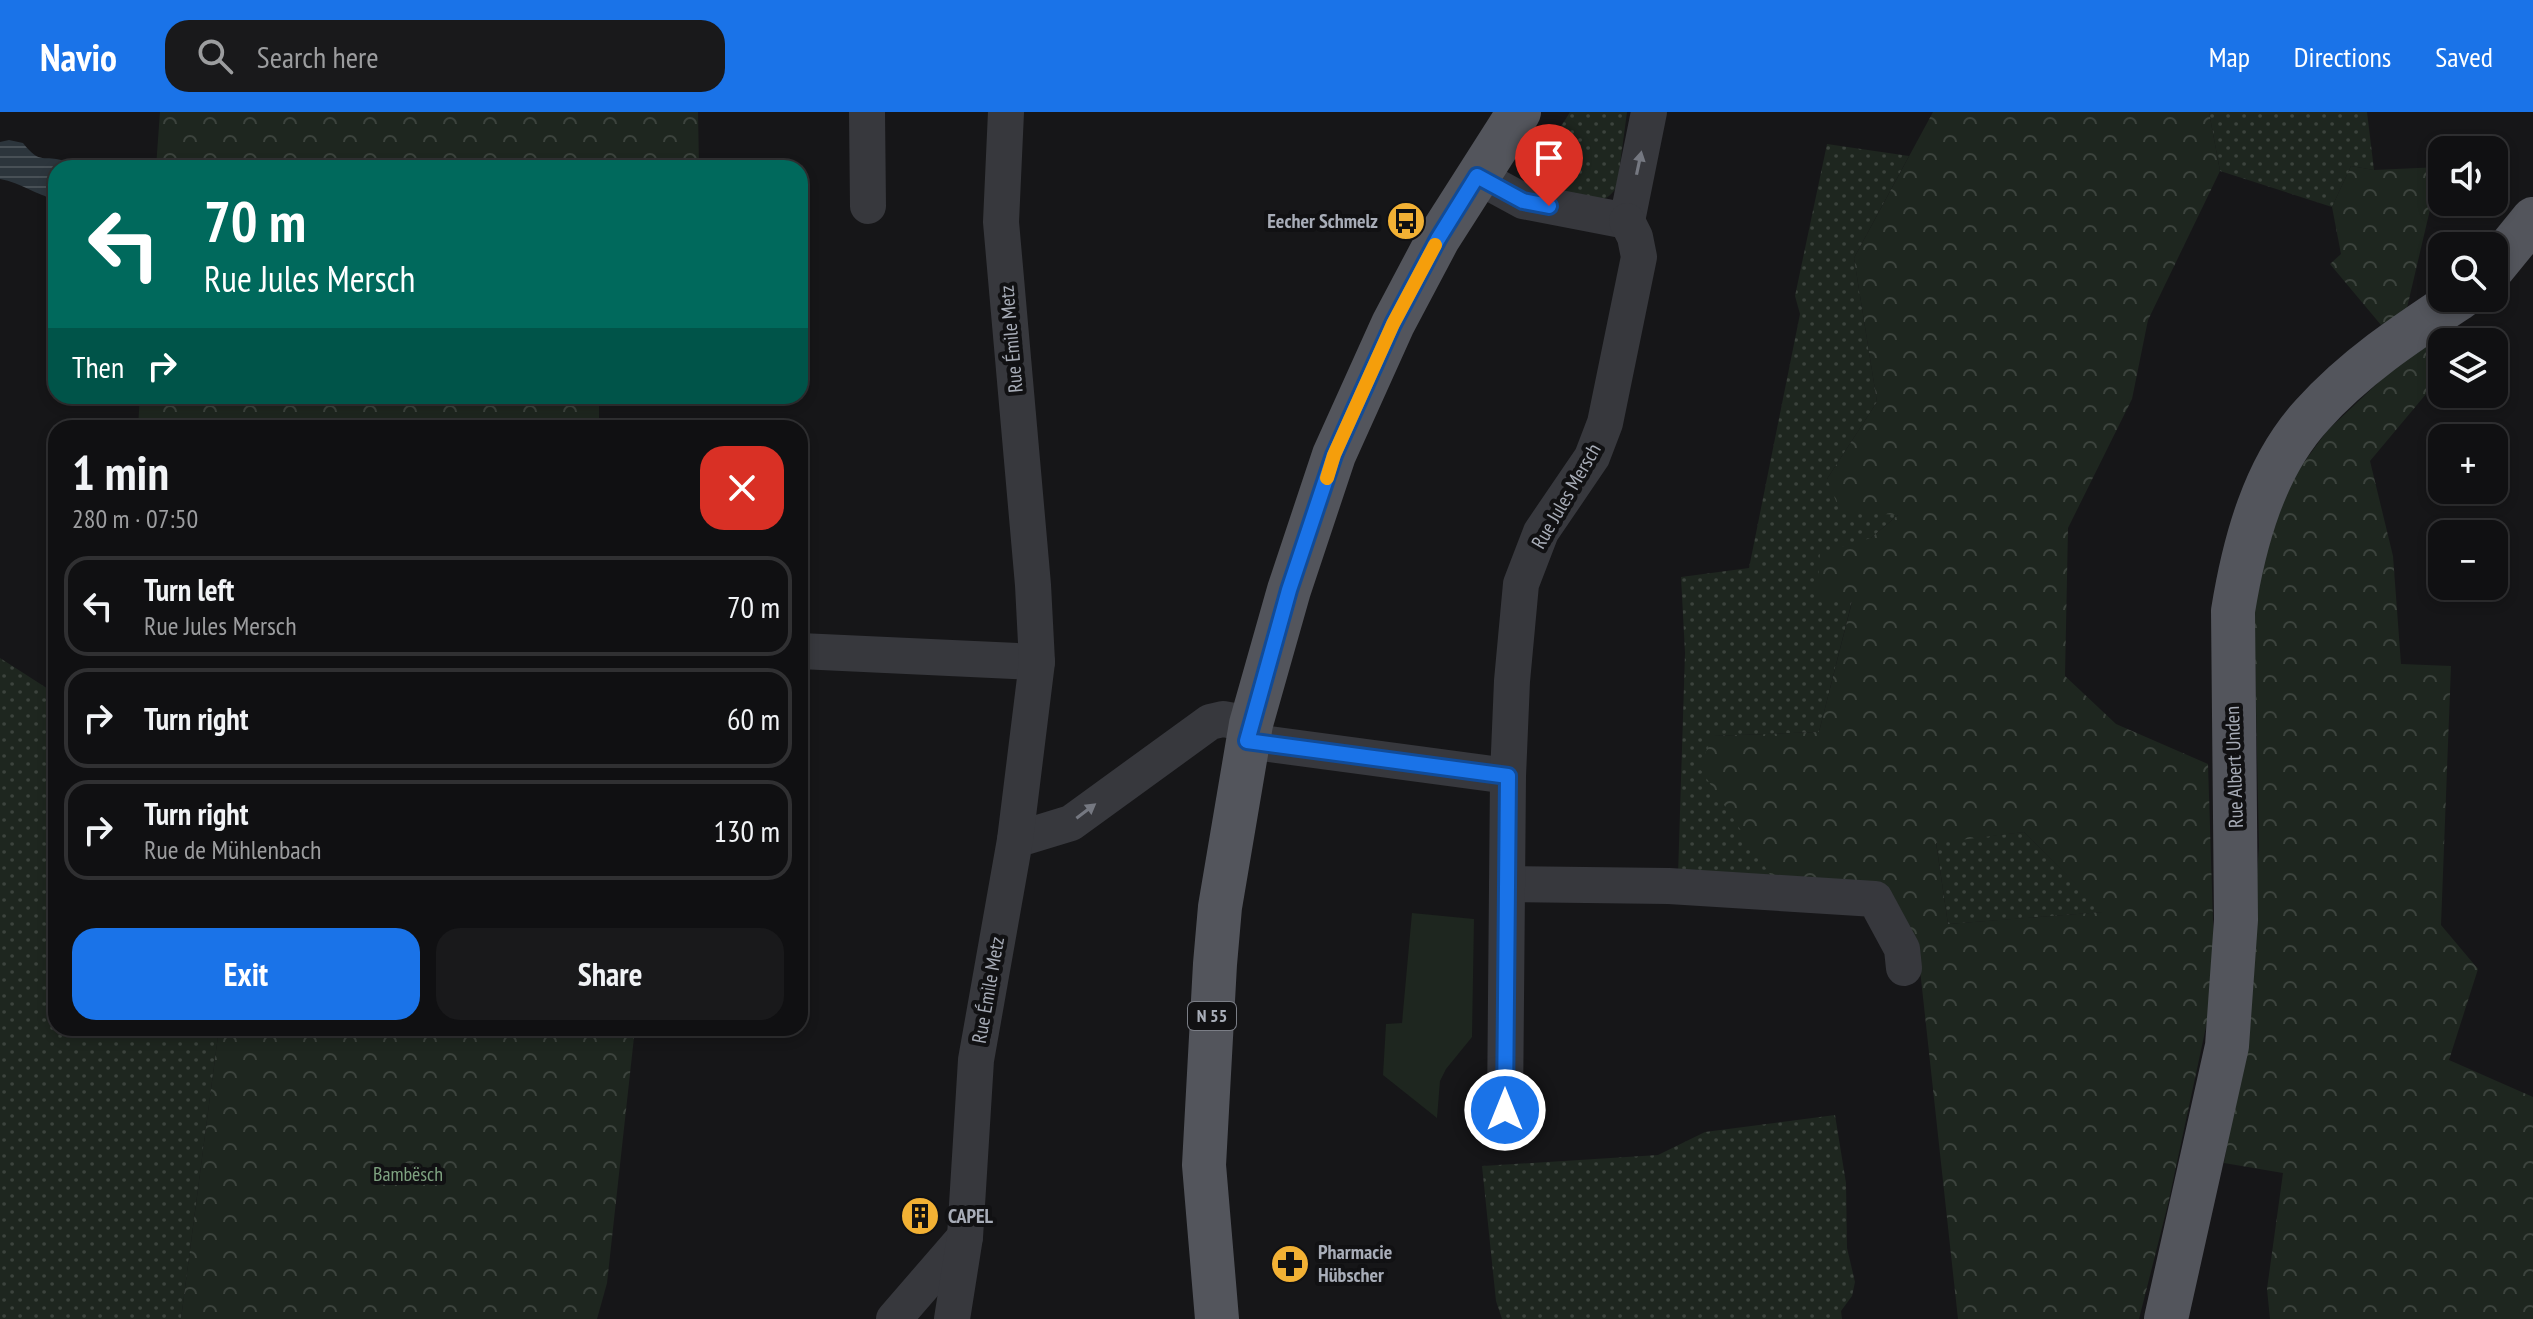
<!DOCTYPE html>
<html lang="en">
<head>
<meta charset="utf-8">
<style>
  :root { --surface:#101012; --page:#19191b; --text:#f1f3f6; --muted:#9c9d9f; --line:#303032; --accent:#1a73e8 }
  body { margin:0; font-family:"PT Sans Narrow",sans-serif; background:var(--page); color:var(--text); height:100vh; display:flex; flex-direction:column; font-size:30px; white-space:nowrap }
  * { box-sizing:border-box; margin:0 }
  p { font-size:26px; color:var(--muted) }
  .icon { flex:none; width:44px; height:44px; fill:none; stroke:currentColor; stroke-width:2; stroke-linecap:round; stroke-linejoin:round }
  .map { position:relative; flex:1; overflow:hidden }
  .side { position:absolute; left:48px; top:308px; width:760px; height:616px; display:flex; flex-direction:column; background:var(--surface); border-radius:24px; box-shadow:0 4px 12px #0003,0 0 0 2px var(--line) }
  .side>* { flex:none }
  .banner { position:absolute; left:48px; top:48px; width:760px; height:244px; border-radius:24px; box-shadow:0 4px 12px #0003,0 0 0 2px var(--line); background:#00695c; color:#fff; overflow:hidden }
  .buttons { position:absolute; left:2428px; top:24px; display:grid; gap:16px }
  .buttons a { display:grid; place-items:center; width:80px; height:80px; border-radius:16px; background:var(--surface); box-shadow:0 4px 12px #0003,0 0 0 2px var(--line); font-size:40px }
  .pin { position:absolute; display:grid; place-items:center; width:68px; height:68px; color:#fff; margin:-82px -34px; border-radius:50% 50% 50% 0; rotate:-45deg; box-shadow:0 0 8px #0007 }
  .pin .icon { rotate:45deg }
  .me { position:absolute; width:88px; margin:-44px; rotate:0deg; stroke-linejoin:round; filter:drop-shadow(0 0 6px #0008) }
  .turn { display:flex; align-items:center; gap:28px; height:168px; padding:0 24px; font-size:36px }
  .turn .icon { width:104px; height:104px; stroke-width:2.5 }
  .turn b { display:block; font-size:56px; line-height:68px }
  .then { display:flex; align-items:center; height:76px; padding:0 24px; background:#0003; gap:16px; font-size:30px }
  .round { display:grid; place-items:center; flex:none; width:84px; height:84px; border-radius:24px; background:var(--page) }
  .headline { display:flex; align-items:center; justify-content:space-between; height:136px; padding:0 24px }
  h1 { font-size:48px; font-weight:800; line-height:60px }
  .cta { display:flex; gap:16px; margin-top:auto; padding:16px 24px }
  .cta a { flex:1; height:92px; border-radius:24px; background:var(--accent); color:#fff; font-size:32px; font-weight:800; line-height:92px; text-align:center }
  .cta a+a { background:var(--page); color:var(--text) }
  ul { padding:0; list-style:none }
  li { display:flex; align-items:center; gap:24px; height:100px; margin:0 16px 12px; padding:0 8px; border:4px solid var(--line); border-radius:24px }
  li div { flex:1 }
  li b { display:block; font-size:30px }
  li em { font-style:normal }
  header { display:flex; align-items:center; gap:48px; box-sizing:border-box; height:112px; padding:0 40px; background:var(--accent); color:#fff }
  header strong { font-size:38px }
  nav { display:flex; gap:44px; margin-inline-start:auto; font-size:28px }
  .search { width:560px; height:72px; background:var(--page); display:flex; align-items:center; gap:20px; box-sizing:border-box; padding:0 28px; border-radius:24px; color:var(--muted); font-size:30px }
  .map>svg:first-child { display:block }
  .grass { fill:url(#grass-dots) }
  .forest { fill:url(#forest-crowns); fill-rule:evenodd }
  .green { fill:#1e261f }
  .water { fill:url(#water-rules) }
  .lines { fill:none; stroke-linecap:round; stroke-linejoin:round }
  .minor { stroke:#37383d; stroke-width:36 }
  .major { stroke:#53555c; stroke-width:44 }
  .oneway { fill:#757881 }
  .route-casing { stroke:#114b97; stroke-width:20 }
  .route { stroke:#1a73e8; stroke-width:14 }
  .slow { stroke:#f59e0b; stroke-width:14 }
  .labels { text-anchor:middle; stroke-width:8; stroke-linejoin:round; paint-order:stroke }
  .shield { fill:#111113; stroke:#7b7e86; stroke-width:2 }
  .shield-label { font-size:18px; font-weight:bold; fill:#a8adb8 }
  .poi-label { font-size:20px; font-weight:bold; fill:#a8adb8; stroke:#111113; text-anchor:start }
  .street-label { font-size:20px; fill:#a8adb8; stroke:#111113 }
  .park-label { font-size:20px; fill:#7fa381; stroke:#111113 }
</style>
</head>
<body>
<header>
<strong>Navio</strong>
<div class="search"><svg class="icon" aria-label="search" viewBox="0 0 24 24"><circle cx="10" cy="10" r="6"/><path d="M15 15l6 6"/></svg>Search here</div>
<nav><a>Map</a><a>Directions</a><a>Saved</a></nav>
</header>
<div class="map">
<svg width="2533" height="1207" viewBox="0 0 2533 1207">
  <defs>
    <pattern id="grass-dots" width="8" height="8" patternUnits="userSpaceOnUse" patternTransform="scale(2)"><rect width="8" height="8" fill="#1e261f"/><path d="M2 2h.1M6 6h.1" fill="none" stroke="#3c433d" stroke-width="1.8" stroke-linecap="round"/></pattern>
    <pattern id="forest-crowns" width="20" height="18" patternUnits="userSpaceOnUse" patternTransform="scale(2)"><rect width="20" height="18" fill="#1e261f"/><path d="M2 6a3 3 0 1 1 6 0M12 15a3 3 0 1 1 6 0" fill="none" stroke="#3c433d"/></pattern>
    <pattern id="water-rules" width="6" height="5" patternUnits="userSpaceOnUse" patternTransform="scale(2)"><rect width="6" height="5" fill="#2c353c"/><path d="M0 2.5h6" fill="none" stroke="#485056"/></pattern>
  </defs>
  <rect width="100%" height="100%" fill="#161618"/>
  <g class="grass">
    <path d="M 1570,0 L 1627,0 L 1617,75 C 1612,82 1607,87 1598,89 C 1584,92 1543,76 1541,61 C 1538,42 1561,16 1570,0 Z"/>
    <path d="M 2209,0 L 2367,0 L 2374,58 L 2351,54 L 2332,95 L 2220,59 Z"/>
    <path d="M 1827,32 L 1909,44 L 1854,146 L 1877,290 L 1827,367 L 1899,402 L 1871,426 L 1852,489 L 1819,620 L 1713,624 L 1773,767 L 1678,764 L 1685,541 L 1681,465 L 1749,456 L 1800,202 L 1795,184 Z"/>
    <path d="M 0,546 L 56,582 L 56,916 L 219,916 L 181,1207 L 0,1207 Z"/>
    <path d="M 2024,720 L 2104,800 L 1948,812 L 1936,730 Z"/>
    <path d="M 1835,1003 L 1846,1071 L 1847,1136 L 1855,1170 L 1852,1184 L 1841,1199 L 1842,1207 L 1502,1207 L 1496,1189 L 1482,1054 L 1658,1043 L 1705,1020 Z"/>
  </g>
  <g class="forest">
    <path d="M 160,0 L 698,0 L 699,56 L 156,56 Z"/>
    <path d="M 1933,0 L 2209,0 L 2220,59 L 2148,208 L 2132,287 L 2068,416 L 2065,564 L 2116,612 L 2208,652 L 2215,873 L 2168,1092 L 2139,1207 L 1958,1207 L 1917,830 L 1885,776 L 1773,767 L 1699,655 L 1713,624 L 1819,620 L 1852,490 L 1817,487 L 1820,441 L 1871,426 L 1898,403 L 1840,399 L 1827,367 L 1877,290 L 1854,146 ZM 2024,720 L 2103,800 L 1948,812 L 1936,731 Z"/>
    <path d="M 2351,54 L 2374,58 L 2440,55 L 2406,200 L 2381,213 L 2330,152 L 2341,142 L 2332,95 Z"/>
    <path d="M 2440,223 L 2445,230 L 2442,230 L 2442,263 L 2370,349 L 2393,444 L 2401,552 L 2451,554 L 2441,813 L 2478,857 L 2449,948 L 2533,985 L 2533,1207 L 2270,1207 L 2267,1177 L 2283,1061 L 2224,1051 L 2244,936 L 2259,735 L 2254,496 L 2263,454 L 2280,396 L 2299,357 L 2327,319 L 2400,250 Z"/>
    <path d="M 140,284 L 599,284 L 599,316 L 138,316 Z"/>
    <path d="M 219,916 L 635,916 L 607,1171 L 597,1207 L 181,1207 Z"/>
  </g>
  <path class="green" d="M 1412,801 L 1474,807 L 1472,925 L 1446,957 L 1440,969 L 1437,1006 L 1383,963 L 1386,912 L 1402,911 Z"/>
  <path class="water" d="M 9,28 L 23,31 C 41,54 43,42 65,49 L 69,56 L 56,56 L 56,87 C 35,83 22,71 0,67 L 0,30 Z"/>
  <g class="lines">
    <g class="minor">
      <path d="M 867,0 L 868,94"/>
      <path d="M 1477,64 L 1523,89 L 1627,109 L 1649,0"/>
      <path d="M 800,539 L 1037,550"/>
      <path d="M 1247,629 L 1508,664"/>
      <path d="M 1015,728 L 1071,711 L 1210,610 L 1223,607 L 1251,612"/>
      <path d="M 1507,772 L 1669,774 L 1875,787 L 1902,837 L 1904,856"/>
      <path d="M 1505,998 L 1508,664 L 1512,569 L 1521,472 L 1541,420 L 1592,345 L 1605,311 L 1639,145 L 1635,125 L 1627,109"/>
      <path d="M 894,1207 L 965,1125"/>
      <path d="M 952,1207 L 965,1125 L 976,948 L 1015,728 L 1037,550 L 1033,473 L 1001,110 L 1006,0"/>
    </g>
    <g class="major">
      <path d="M 2494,155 L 2533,107"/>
      <path d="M 1217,1207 L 1204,1053 L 1215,852 L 1220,795 L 1251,612 L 1289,478 L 1334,343 L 1393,212 L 1438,127 L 1519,0"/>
      <path d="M 2166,1207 L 2227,934 L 2236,808 L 2233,499 C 2244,431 2264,355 2312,303 C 2355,255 2407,221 2460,186"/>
    </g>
  </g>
  <defs><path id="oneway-solid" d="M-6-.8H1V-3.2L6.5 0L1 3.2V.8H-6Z" transform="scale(2)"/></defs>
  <g class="oneway">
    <use href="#oneway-solid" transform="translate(1639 51) rotate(-78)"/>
    <use href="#oneway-solid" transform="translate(1086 699) rotate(-37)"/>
  </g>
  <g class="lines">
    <defs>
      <path id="route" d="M 1505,998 L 1508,664 L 1247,629 L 1289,478 L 1334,343 L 1393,212 L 1438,127 L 1477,64 L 1523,89 L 1549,94"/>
    </defs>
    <use href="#route" class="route-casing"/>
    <use href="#route" class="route"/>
    <path class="slow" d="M 1327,366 L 1334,343 L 1393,212 L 1435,133"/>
  </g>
  <defs>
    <symbol id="bus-disc" viewBox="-11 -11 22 22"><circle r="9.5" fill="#f2b134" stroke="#111113"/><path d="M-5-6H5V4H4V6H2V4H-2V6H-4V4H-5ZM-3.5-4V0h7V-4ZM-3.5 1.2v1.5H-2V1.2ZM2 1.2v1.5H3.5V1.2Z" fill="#111"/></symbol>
    <symbol id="building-disc" viewBox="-11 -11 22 22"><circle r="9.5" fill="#f2b134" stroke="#111113"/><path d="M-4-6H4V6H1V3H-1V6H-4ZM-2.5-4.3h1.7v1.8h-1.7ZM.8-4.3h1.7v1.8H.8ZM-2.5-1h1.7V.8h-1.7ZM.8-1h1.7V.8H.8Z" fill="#111"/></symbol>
    <symbol id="pharmacy-disc" viewBox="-11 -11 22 22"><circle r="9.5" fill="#f2b134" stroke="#111113"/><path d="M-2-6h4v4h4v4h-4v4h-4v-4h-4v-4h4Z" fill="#111"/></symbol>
  </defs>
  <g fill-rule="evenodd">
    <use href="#bus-disc" x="1384" y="87" width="44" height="44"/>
    <use href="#building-disc" x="898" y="1082" width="44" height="44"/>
    <use href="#pharmacy-disc" x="1268" y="1130" width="44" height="44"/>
  </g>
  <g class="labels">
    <rect class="shield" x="1188" y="890" width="48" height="28" rx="6"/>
    <g class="shield-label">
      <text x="1212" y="910">N 55</text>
    </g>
    <g class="poi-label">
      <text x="1378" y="116" text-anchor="end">Eecher Schmelz</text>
      <text x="948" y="1111">CAPEL</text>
      <text x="1318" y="1147">Pharmacie<tspan x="1318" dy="23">Hübscher</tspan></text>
    </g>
    <g class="street-label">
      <text transform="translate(1011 227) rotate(-95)" y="7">Rue Émile Metz</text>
      <text transform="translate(1566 384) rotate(-60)" y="7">Rue Jules Mersch</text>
      <text transform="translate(2234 655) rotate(-92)" y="7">Rue Albert Unden</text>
      <text transform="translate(988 878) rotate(-80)" y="7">Rue Émile Metz</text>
    </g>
    <g class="park-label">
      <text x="408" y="1069">Bambësch</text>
    </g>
  </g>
</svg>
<div class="buttons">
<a><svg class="icon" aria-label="sound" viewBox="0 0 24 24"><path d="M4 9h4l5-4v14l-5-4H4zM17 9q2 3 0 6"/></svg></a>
<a><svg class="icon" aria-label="search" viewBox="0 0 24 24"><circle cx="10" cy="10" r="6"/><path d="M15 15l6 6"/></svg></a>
<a><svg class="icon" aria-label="layers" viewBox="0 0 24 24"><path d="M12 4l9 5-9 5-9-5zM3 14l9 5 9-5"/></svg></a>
<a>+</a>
<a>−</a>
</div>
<div class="pin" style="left:1549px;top:94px;background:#d93025"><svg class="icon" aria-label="arrive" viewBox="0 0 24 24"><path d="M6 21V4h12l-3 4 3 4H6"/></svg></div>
<svg class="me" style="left:1505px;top:998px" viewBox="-20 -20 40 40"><circle r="17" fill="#1a73e8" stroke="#fff" stroke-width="3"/><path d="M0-11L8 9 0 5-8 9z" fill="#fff"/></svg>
<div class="banner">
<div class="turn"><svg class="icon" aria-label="left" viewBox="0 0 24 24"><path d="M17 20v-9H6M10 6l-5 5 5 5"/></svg><div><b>70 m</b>Rue Jules Mersch</div></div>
<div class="then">Then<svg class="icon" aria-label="right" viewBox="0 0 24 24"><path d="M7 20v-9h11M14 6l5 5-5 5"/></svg></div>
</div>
<section class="side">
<div class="headline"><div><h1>1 min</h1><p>280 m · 07:50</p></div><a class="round" style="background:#d93025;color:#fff"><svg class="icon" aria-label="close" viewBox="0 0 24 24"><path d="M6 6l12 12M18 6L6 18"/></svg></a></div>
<ul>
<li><svg class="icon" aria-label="left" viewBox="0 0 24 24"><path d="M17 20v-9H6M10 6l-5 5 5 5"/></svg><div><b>Turn left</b><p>Rue Jules Mersch</p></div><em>70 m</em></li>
<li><svg class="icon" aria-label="right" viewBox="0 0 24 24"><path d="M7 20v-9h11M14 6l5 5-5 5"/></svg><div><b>Turn right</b></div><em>60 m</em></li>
<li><svg class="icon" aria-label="right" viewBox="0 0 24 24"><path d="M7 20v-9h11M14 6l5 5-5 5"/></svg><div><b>Turn right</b><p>Rue de Mühlenbach</p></div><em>130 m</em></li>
</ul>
<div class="cta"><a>Exit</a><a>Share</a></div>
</section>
</div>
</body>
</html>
